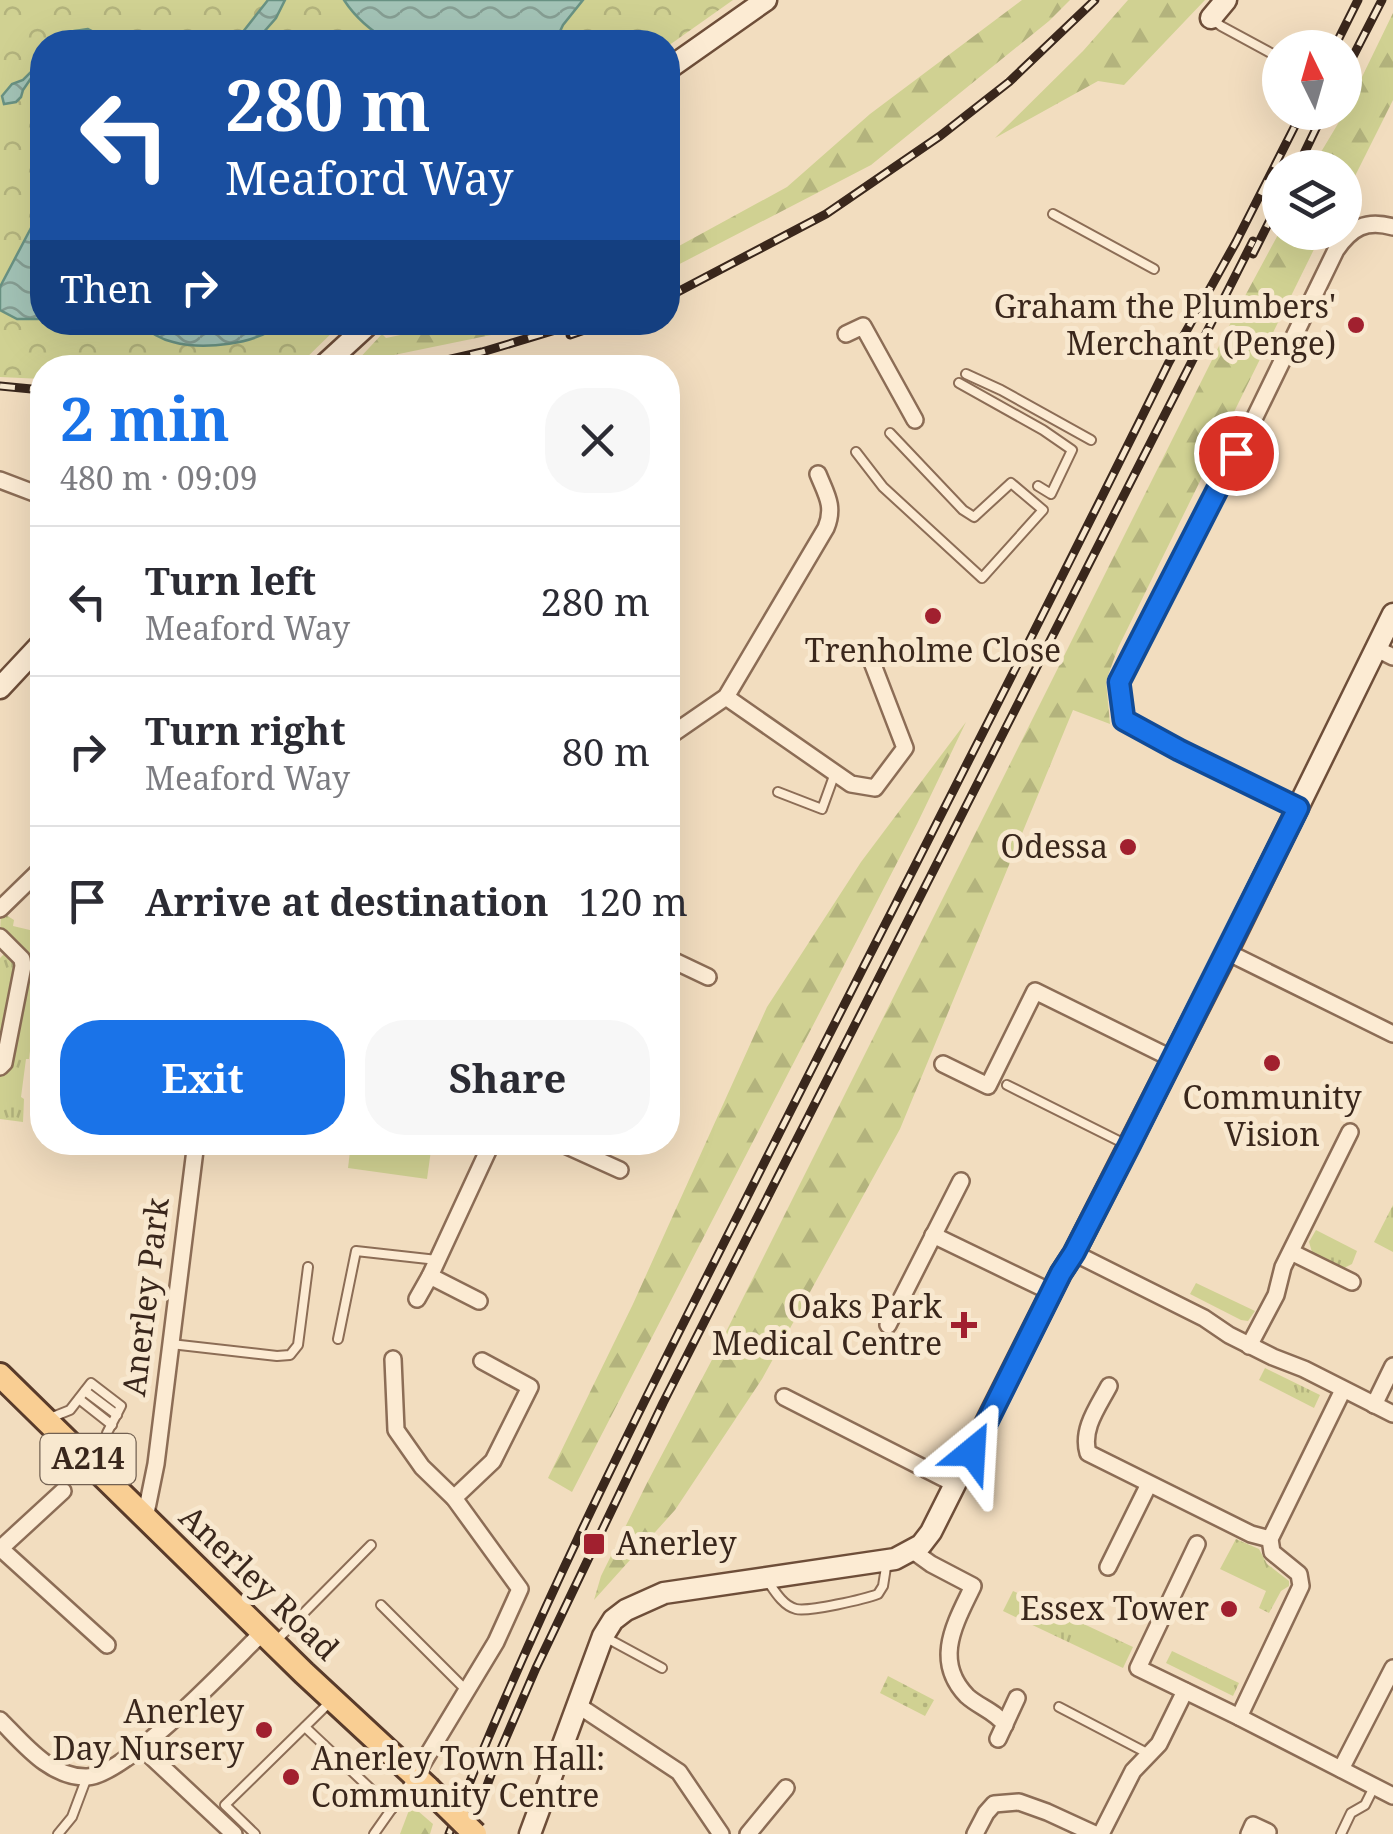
<!DOCTYPE html>
<html lang="en">
<head>
<meta charset="utf-8">
<style>
  :root { --surface:#fff; --page:#f7f7f7; --text:#2b2b33; --muted:#7c7c81; --line:#e1e1e2; --accent:#1a73e8 }
  body { margin:0; font-family:"Noto Serif",serif; background:var(--page); color:var(--text); height:100vh; display:flex; flex-direction:column; font-size:38px; white-space:nowrap }
  * { box-sizing:border-box; margin:0 }
  p { font-size:32px; color:var(--muted) }
  .icon { flex:none; width:55px; height:55px; fill:none; stroke:currentColor; stroke-width:2; stroke-linecap:round; stroke-linejoin:round }
  .map { position:relative; flex:1; overflow:hidden }
  .details { position:absolute; left:30px; top:355px; width:650px; height:800px; display:flex; flex-direction:column; background:var(--surface); border-radius:40px; box-shadow:0 10px 40px #0002 }
  .details>* { flex:none }
  .banner { position:absolute; left:30px; top:30px; width:650px; height:305px; border-radius:40px; box-shadow:0 10px 40px #0002; background:#1a4fa0; color:#fff; overflow:hidden }
  .needle { width:65px; rotate:355deg }
  .buttons { position:absolute; left:1262px; top:30px; display:grid; gap:20px }
  .buttons a { display:grid; place-items:center; width:100px; height:100px; border-radius:50%; background:var(--surface); box-shadow:0 10px 40px #0002; font-size:50px }
  .pin { position:absolute; display:grid; place-items:center; width:85px; height:85px; color:#fff; margin:-42px; border:5px solid #fff; border-radius:50%; box-shadow:0 2px 10px #0007 }
  .me { position:absolute; width:110px; margin:-55px; rotate:27deg; stroke-linejoin:round; filter:drop-shadow(0 0 8px #0008) }
  .turn { display:flex; align-items:center; gap:35px; height:210px; padding:0 30px; font-size:45px }
  .turn .icon { width:130px; height:130px; stroke-width:2.5 }
  .turn b { display:block; font-size:70px; line-height:85px }
  .then { display:flex; align-items:center; height:95px; padding:0 30px; background:#0003; gap:20px; font-size:38px }
  .round { display:grid; place-items:center; flex:none; width:105px; height:105px; border-radius:40px; background:var(--page) }
  .overview { display:flex; align-items:center; justify-content:space-between; height:170px; padding:0 30px }
  h1 { font-size:60px; font-weight:700; line-height:75px; color:var(--accent) }
  .action { display:flex; gap:20px; margin-top:auto; padding:20px 30px }
  .action a { flex:1; height:115px; border-radius:40px; background:var(--accent); color:#fff; font-size:40px; font-weight:700; line-height:115px; text-align:center }
  .action a+a { background:var(--page); color:var(--text) }
  ul { padding:0; list-style:none }
  li { display:flex; align-items:center; gap:30px; height:150px; padding:0 30px; border-top:2px solid var(--line) }
  li div { flex:1 }
  li b { display:block; font-size:38px }
  li em { font-style:normal }
  .map>svg:first-child { display:block }
  .grass { fill:url(#grass-tufts) }
  .forest { fill:url(#forest-firs) }
  .park { fill:url(#park-crowns) }
  .garden { fill:url(#garden-dots) }
  .pitch { fill:#d0d192 }
  .water { fill:url(#water-waves); stroke:#699283; stroke-width:2.5 }
  .lines { fill:none; stroke-linecap:round; stroke-linejoin:round }
  .lane-casing { stroke:#8c6d56; stroke-width:12 }
  .street-casing { stroke:#8c6d56; stroke-width:20 }
  .secondary-casing { stroke:#6e4e39; stroke-width:25 }
  .primary-casing { stroke:#593b2a; stroke-width:28 }
  .lane { stroke:#fcebd3; stroke-width:8 }
  .street { stroke:#fcebd3; stroke-width:15 }
  .secondary { stroke:#fcebd3; stroke-width:20 }
  .primary { stroke:#f9ce93; stroke-width:22 }
  .rail-casing { stroke:#3a271c; stroke-width:9 }
  .rail { stroke:#f8e8cf; stroke-width:5; stroke-dasharray:15; stroke-linecap:butt }
  .primary-bridge-casing { stroke:#593b2a; stroke-width:28; stroke-linecap:butt }
  .primary-bridge { stroke:#f9ce93; stroke-width:22 }
  .route-casing { stroke:#114b97; stroke-width:25 }
  .route { stroke:#1a73e8; stroke-width:18 }
  .poi-dot { fill:#a1202f; stroke:#f8e8cf; stroke-width:4 }
  .labels { text-anchor:middle; stroke-width:10; stroke-linejoin:round; paint-order:stroke }
  .shield { fill:#f8e8cf; stroke:#736152; stroke-width:2.5 }
  .shield-label { font-size:30px; font-weight:bold; fill:#3a271c }
  .poi-label { font-size:32px; fill:#3a271c; stroke:#f8e8cf; text-anchor:end }
  .street-label { font-size:32px; fill:#3a271c; stroke:#f8e8cf }
</style>
</head>
<body>
<div class="map">
<svg width="1393" height="1834" viewBox="0 0 1393 1834">
  <defs>
    <pattern id="grass-tufts" width="24" height="20" patternUnits="userSpaceOnUse" patternTransform="scale(2.5)"><rect width="24" height="20" fill="#d0d192"/><path d="M3 7l-1-3M5 7V3M7 7l1-3M15 17l-1-3M17 17v-4M19 17l1-3" fill="none" stroke="#b3b37d"/></pattern>
    <pattern id="forest-firs" width="22" height="20" patternUnits="userSpaceOnUse" patternTransform="scale(2.5)"><rect width="22" height="20" fill="#d0d192"/><path d="M5 1l3.5 6h-7zM16 11l3.5 6h-7z" fill="#b3b37d"/></pattern>
    <pattern id="park-crowns" width="20" height="18" patternUnits="userSpaceOnUse" patternTransform="scale(2.5)"><rect width="20" height="18" fill="#d0d192"/><path d="M2 6a3 3 0 1 1 6 0M12 15a3 3 0 1 1 6 0" fill="none" stroke="#b3b37d"/></pattern>
    <pattern id="garden-dots" width="8" height="8" patternUnits="userSpaceOnUse" patternTransform="scale(2.5)"><rect width="8" height="8" fill="#d0d192"/><path d="M2 2h.1M6 6h.1" fill="none" stroke="#b3b37d" stroke-width="1.8" stroke-linecap="round"/></pattern>
    <pattern id="water-waves" width="16" height="10" patternUnits="userSpaceOnUse" patternTransform="scale(2.5)"><rect width="16" height="10" fill="#a3c3b6"/><path d="M0 5q4-4 8 0t8 0" fill="none" stroke="#869e93"/></pattern>
  </defs>
  <rect width="100%" height="100%" fill="#f2ddbf"/>
  <g class="grass">
    <path d="M 1,912 L 14,920 L 13,926 L 34,931 L 34,934 L 42,936 L 42,993 L 37,1011 L 32,1051 L 30,1051 L 29,1059 L 26,1059 L 21,1097 L 24,1099 L 23,1122 L 0,1119 L 0,1073 L 25,967 L 0,933 Z"/>
    <path d="M 7,951 L 18,965 L 0,1063 L 0,958 Z"/>
    <path d="M 1393,1205 L 1393,1252 L 1374,1242 Z"/>
    <path d="M 1316,1230 L 1357,1251 L 1352,1264 L 1344,1268 L 1312,1252 L 1309,1242 Z"/>
    <path d="M 1196,1283 L 1255,1311 L 1248,1321 L 1241,1320 L 1190,1294 Z"/>
    <path d="M 1265,1368 L 1320,1395 L 1314,1408 L 1259,1380 Z"/>
    <path d="M 1236,1539 L 1259,1549 L 1267,1564 L 1289,1581 L 1289,1586 L 1281,1591 L 1269,1613 L 1259,1608 L 1266,1591 L 1220,1569 Z"/>
    <path d="M 1013,1591 L 1133,1647 L 1123,1668 L 1003,1611 Z"/>
    <path d="M 1172,1651 L 1239,1683 L 1233,1696 L 1166,1663 Z"/>
  </g>
  <g class="forest">
    <path d="M 1022,0 L 1070,0 L 1049,21 L 871,165 L 668,270 L 668,252 L 787,187 L 870,114 Z"/>
    <path d="M 1128,0 L 1205,0 L 1124,85 L 1098,81 L 995,138 L 1083,51 Z"/>
    <path d="M 1393,13 L 1393,100 L 1345,196 L 1345,168 L 1312,167 L 1345,112 Z"/>
    <path d="M 1280,231 L 1322,233 L 1118,648 L 1106,681 L 1110,724 L 1073,710 L 900,1129 L 762,1379 L 675,1510 L 594,1600 L 601,1576 L 647,1483 L 715,1354 L 1232,320 Z"/>
    <path d="M 463,322 L 527,323 L 496,334 L 355,363 L 382,334 L 386,338 Z"/>
    <path d="M 966,722 L 917,824 L 572,1492 L 548,1478 L 633,1304 L 767,1007 L 861,862 Z"/>
    <path d="M 411,1805 L 433,1824 L 430,1834 L 400,1834 Z"/>
  </g>
  <path class="park" d="M 0,0 L 733,0 L 668,46 L 668,42 L 42,42 L 42,322 L 342,323 L 297,367 L 42,368 L 42,379 L 0,377 Z"/>
  <path class="garden" d="M 888,1676 L 934,1700 L 925,1716 L 880,1693 Z"/>
  <path class="pitch" d="M 351,1143 L 432,1143 L 427,1179 L 348,1168 Z"/>
  <g class="water">
    <path d="M 268,0 L 285,0 L 276,18 L 255,42 L 235,42 Z"/>
    <path d="M 344,0 L 583,0 L 563,25 L 555,42 L 390,42 C 373,32 355,17 344,0 Z"/>
    <path d="M 88,29 L 106,38 L 133,42 L 51,42 L 52,38 C 63,31 76,31 88,29 Z"/>
    <path d="M 42,52 L 42,62 L 23,90 L 21,97 L 16,102 L 4,104 L 2,96 L 12,84 L 23,80 L 32,71 L 40,60 Z"/>
    <path d="M 42,207 L 42,272 L 35,275 L 33,284 L 37,291 L 42,293 L 42,319 L 17,319 L 0,310 L 0,287 Z"/>
    <path d="M 138,323 L 280,323 C 258,345 202,350 173,342 C 159,339 149,331 138,323 Z"/>
  </g>
  <g class="lines">
    <defs>
      <g id="lane">
        <path d="M 1211,18 L 1221,26 L 1280,58"/>
        <path d="M 1053,214 L 1154,269"/>
        <path d="M 966,374 L 1001,390 L 1091,440"/>
        <path d="M 959,383 L 1043,430 L 1072,450 L 1051,494 L 1038,486"/>
        <path d="M 856,452 L 883,487 L 982,578 L 1043,510 L 1011,483 L 974,517 L 963,510 L 890,433"/>
        <path d="M 778,792 L 822,809 L 835,773"/>
        <path d="M 1007,1085 L 1125,1144"/>
        <path d="M 338,1339 L 356,1251 L 437,1260"/>
        <path d="M 171,1344 L 277,1356 L 290,1355 L 298,1345 L 308,1267"/>
        <path d="M 85,1391 L 117,1415"/>
        <path d="M 79,1399 L 112,1425"/>
        <path d="M 50,1418 L 70,1410 L 91,1383 L 121,1406 L 107,1433 L 102,1469"/>
        <path d="M 767,1580 C 774,1590 783,1606 796,1609 C 809,1612 865,1599 878,1594 L 883,1586 L 887,1561"/>
        <path d="M 381,1605 L 466,1690"/>
        <path d="M 603,1636 L 662,1668"/>
        <path d="M 277,1640 L 371,1545"/>
        <path d="M 1059,1707 L 1149,1754"/>
        <path d="M 305,1727 L 392,1809"/>
        <path d="M 58,1834 L 72,1817 L 87,1777"/>
        <path d="M 255,1834 L 225,1805 L 331,1701"/>
        <path d="M 374,1834 L 412,1780"/>
        <path d="M 1341,1834 L 1351,1813 L 1365,1805 L 1374,1787"/>
      </g>
      <g id="street">
        <path d="M 846,334 L 863,326 L 915,420"/>
        <path d="M 0,480 L 42,496"/>
        <path d="M 1377,649 L 1393,657"/>
        <path d="M 726,697 L 851,784 L 875,788 L 905,748 L 870,657"/>
        <path d="M 668,737 L 726,697 L 826,528 C 835,506 826,494 818,474"/>
        <path d="M 1297,808 L 1179,750 L 1124,719 L 1119,682 L 1253,421 L 1336,250 C 1351,228 1366,219 1393,227"/>
        <path d="M 0,909 L 38,872 L 42,873"/>
        <path d="M 0,937 L 22,959 L 23,966 L 4,1063 L 0,1067"/>
        <path d="M 1227,952 L 1393,1034"/>
        <path d="M 668,958 L 708,977"/>
        <path d="M 943,1064 L 988,1086 L 1035,991 L 1173,1059"/>
        <path d="M 558,1142 L 620,1170"/>
        <path d="M 933,1235 L 1051,1292"/>
        <path d="M 1291,1252 L 1352,1282"/>
        <path d="M 1074,1253 L 1204,1318 L 1229,1335 L 1273,1357 L 1304,1369 L 1393,1414"/>
        <path d="M 430,1276 L 479,1301"/>
        <path d="M 417,1299 L 430,1276 L 492,1142"/>
        <path d="M 888,1325 L 961,1181"/>
        <path d="M 1249,1346 L 1276,1295 L 1283,1267 L 1350,1132"/>
        <path d="M 393,1359 L 396,1430 L 422,1467 L 454,1498 L 520,1589 L 496,1642 L 415,1776"/>
        <path d="M 1109,1386 C 1098,1407 1081,1429 1088,1453 L 1251,1534 L 1270,1539"/>
        <path d="M 784,1397 L 955,1484"/>
        <path d="M 1374,1405 L 1393,1366"/>
        <path d="M 454,1498 L 493,1461 L 530,1387 L 482,1361"/>
        <path d="M 145,1518 L 156,1464 L 196,1142"/>
        <path d="M 1197,1544 L 1138,1668 L 1239,1717 L 1393,1796"/>
        <path d="M 0,1548 L 107,1645"/>
        <path d="M 0,1549 L 63,1491"/>
        <path d="M 913,1551 L 931,1564 L 973,1586 C 956,1622 932,1660 967,1696 C 979,1707 995,1711 1005,1725"/>
        <path d="M 1108,1567 L 1149,1484"/>
        <path d="M 579,1706 L 679,1772 L 721,1834"/>
        <path d="M 1239,1717 L 1301,1586 L 1299,1574 L 1272,1552 L 1270,1539 L 1343,1390"/>
        <path d="M 0,1720 C 23,1743 50,1778 87,1777 C 126,1776 231,1663 263,1632"/>
        <path d="M 998,1739 L 1017,1698"/>
        <path d="M 142,1748 L 234,1834"/>
        <path d="M 1341,1769 L 1393,1668"/>
        <path d="M 748,1834 L 786,1788"/>
        <path d="M 975,1834 L 986,1813 L 994,1804 L 1019,1802 L 1047,1812 L 1095,1834"/>
        <path d="M 1101,1834 L 1133,1771 L 1159,1744 L 1185,1691"/>
        <path d="M 1249,1834 L 1253,1825 L 1268,1832"/>
      </g>
      <g id="secondary">
        <path d="M 1211,18 L 1226,0"/>
        <path d="M 668,69 L 766,0"/>
        <path d="M 321,368 L 371,322"/>
        <path d="M 0,688 L 42,643"/>
        <path d="M 530,1834 L 603,1636 L 613,1620 L 626,1610 L 664,1593 L 895,1559 L 921,1545 L 931,1532 L 1061,1273 L 1074,1253 L 1227,952 L 1393,614"/>
      </g>
      <path id="primary" d="M 0,1375 L 304,1673 L 428,1788"/>
    </defs>
    <use href="#lane" class="lane-casing"/>
    <use href="#street" class="street-casing"/>
    <use href="#secondary" class="secondary-casing"/>
    <use href="#primary" class="primary-casing"/>
    <use href="#lane" class="lane"/>
    <use href="#street" class="street"/>
    <use href="#secondary" class="secondary"/>
    <use href="#primary" class="primary"/>
    <defs>
      <g id="rail">
        <path d="M 1334,48 L 1358,0"/>
        <path d="M 1345,72 L 1382,0"/>
        <path d="M 1297,168 L 1324,112"/>
        <path d="M 1253,254 L 1280,200"/>
        <path d="M 668,297 L 826,214 L 940,136 L 1009,82 L 1095,0"/>
        <path d="M 570,335 L 608,322"/>
        <path d="M 412,368 L 482,352 L 582,322"/>
        <path d="M 0,386 L 42,390"/>
        <path d="M 449,1834 C 532,1622 635,1418 738,1215 C 881,930 1028,648 1169,362 L 1236,242 L 1302,112"/>
        <path d="M 469,1834 L 498,1756 L 536,1668 L 663,1403 L 1253,241"/>
      </g>
    </defs>
    <use href="#rail" class="rail-casing"/>
    <use href="#rail" class="rail"/>
    <defs>
      <path id="primary-bridge" d="M 428,1788 L 475,1834"/>
    </defs>
    <use href="#primary-bridge" class="primary-bridge-casing"/>
    <use href="#primary-bridge" class="primary-bridge"/>
  </g>
  <g class="lines">
    <defs>
      <path id="route" d="M 972,1452 L 1061,1273 L 1074,1253 L 1129,1146 L 1298,808 L 1179,750 L 1124,720 L 1119,682 L 1236,453"/>
    </defs>
    <use href="#route" class="route-casing"/>
    <use href="#route" class="route"/>
  </g>
  <g class="poi-dot">
    <circle cx="1356" cy="325" r="10"/>
    <circle cx="933" cy="616" r="10"/>
    <circle cx="1128" cy="847" r="10"/>
    <circle cx="1272" cy="1063" r="10"/>
    <path d="M959 1310h10v10h10v10h-10v10h-10v-10h-10v-10h10z"/>
    <rect x="582" y="1532" width="24" height="24" rx="5"/>
    <circle cx="1229" cy="1609" r="10"/>
    <circle cx="264" cy="1730" r="10"/>
    <circle cx="291" cy="1777" r="10"/>
  </g>
  <g class="labels">
    <rect class="shield" x="40.5" y="1434" width="95" height="50" rx="8"/>
    <g class="shield-label">
      <text x="88" y="1469">A214</text>
    </g>
    <g class="poi-label">
      <text x="1336" y="318">Graham the Plumbers'<tspan x="1336" dy="37">Merchant (Penge)</tspan></text>
      <text x="933" y="662" text-anchor="middle">Trenholme Close</text>
      <text x="1108" y="858">Odessa</text>
      <text x="1272" y="1109" text-anchor="middle">Community<tspan x="1272" dy="37">Vision</tspan></text>
      <text x="942" y="1318">Oaks Park<tspan x="942" dy="37">Medical Centre</tspan></text>
      <text x="616" y="1555" text-anchor="start">Anerley</text>
      <text x="1209" y="1620">Essex Tower</text>
      <text x="244" y="1723">Anerley<tspan x="244" dy="37">Day Nursery</tspan></text>
      <text x="311" y="1770" text-anchor="start">Anerley Town Hall:<tspan x="311" dy="37">Community Centre</tspan></text>
    </g>
    <g class="street-label">
      <text transform="translate(146 1297) rotate(-83)" y="11">Anerley Park</text>
      <text transform="translate(259 1583) rotate(44)" y="11">Anerley Road</text>
    </g>
  </g>
</svg>
<div class="buttons">
<a><svg class="needle" viewBox="-14 -14 28 28"><path d="M0-13l5 13h-10z" fill="#e53935"/><path d="M0 13l5-13h-10z" fill="#7c7c81"/></svg></a>
<a><svg class="icon" aria-label="layers" viewBox="0 0 24 24"><path d="M12 4l9 5-9 5-9-5zM3 14l9 5 9-5"/></svg></a>
</div>
<div class="pin" style="left:1236px;top:453px;background:#d93025"><svg class="icon" aria-label="arrive" viewBox="0 0 24 24"><path d="M6 21V4h12l-3 4 3 4H6"/></svg></div>
<svg class="me" style="left:972px;top:1452px" viewBox="-20 -20 40 40"><path d="M0-17L14 15 0 8-14 15z" fill="#1a73e8" stroke="#fff" stroke-width="4"/></svg>
<div class="banner">
<div class="turn"><svg class="icon" aria-label="left" viewBox="0 0 24 24"><path d="M17 20v-9H6M10 6l-5 5 5 5"/></svg><div><b>280 m</b>Meaford Way</div></div>
<div class="then">Then<svg class="icon" aria-label="right" viewBox="0 0 24 24"><path d="M7 20v-9h11M14 6l5 5-5 5"/></svg></div>
</div>
<section class="details">
<div class="overview"><div><h1>2 min</h1><p>480 m · 09:09</p></div><a class="round"><svg class="icon" aria-label="close" viewBox="0 0 24 24"><path d="M6 6l12 12M18 6L6 18"/></svg></a></div>
<ul>
<li><svg class="icon" aria-label="left" viewBox="0 0 24 24"><path d="M17 20v-9H6M10 6l-5 5 5 5"/></svg><div><b>Turn left</b><p>Meaford Way</p></div><em>280 m</em></li>
<li><svg class="icon" aria-label="right" viewBox="0 0 24 24"><path d="M7 20v-9h11M14 6l5 5-5 5"/></svg><div><b>Turn right</b><p>Meaford Way</p></div><em>80 m</em></li>
<li><svg class="icon" aria-label="arrive" viewBox="0 0 24 24"><path d="M6 21V4h12l-3 4 3 4H6"/></svg><div><b>Arrive at destination</b></div><em>120 m</em></li>
</ul>
<div class="action"><a>Exit</a><a>Share</a></div>
</section>
</div>
</body>
</html>
